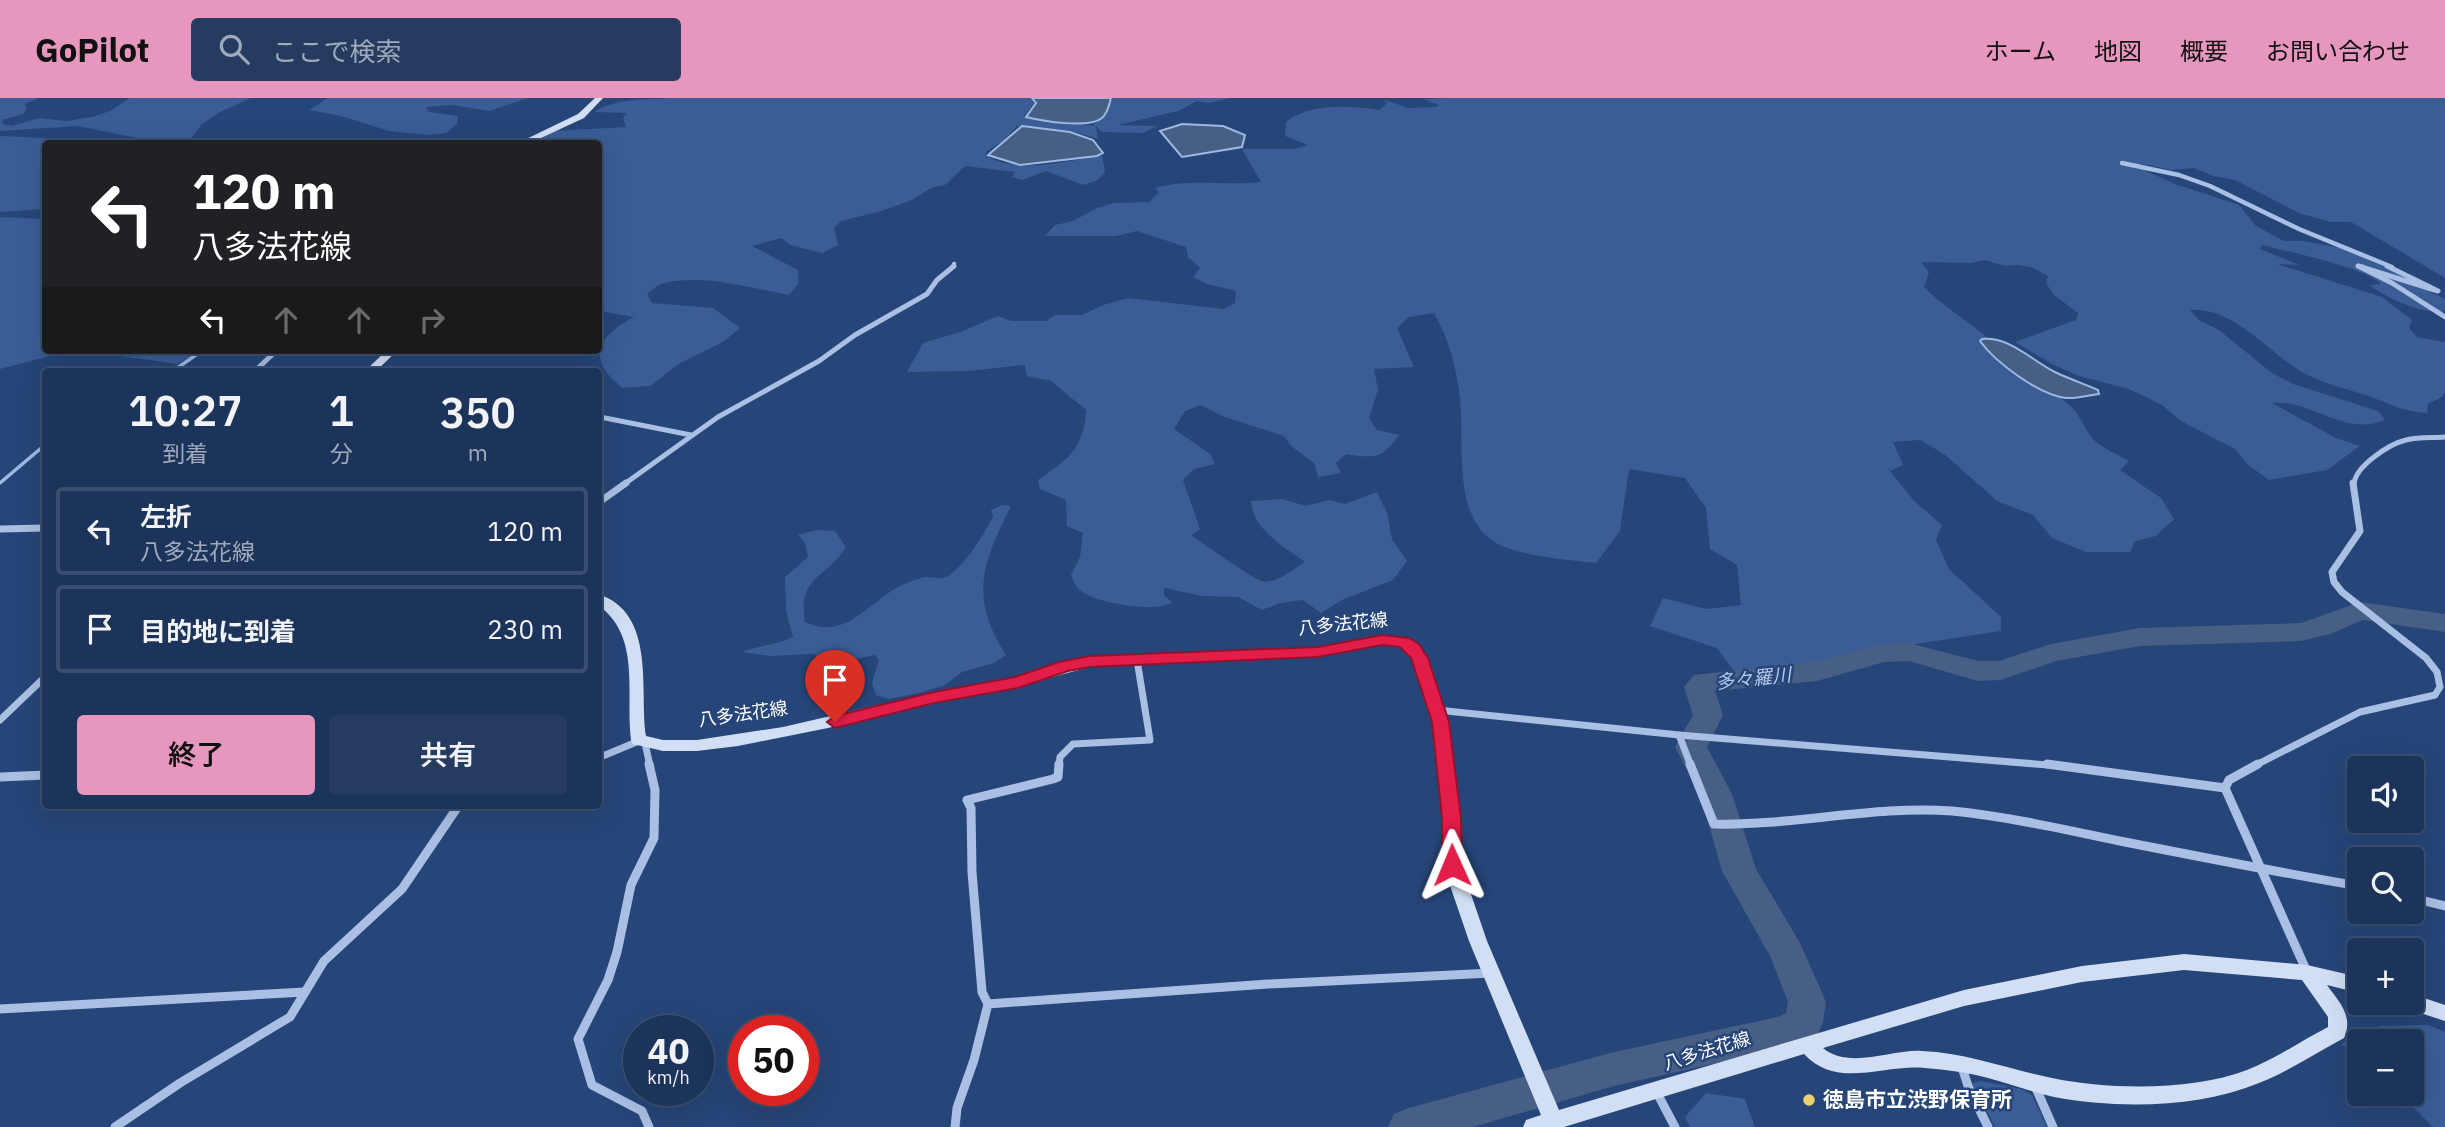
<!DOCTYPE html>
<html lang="ja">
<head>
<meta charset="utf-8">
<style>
  :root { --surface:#1c345a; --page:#253c60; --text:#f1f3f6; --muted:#a0aabb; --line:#3a4f70; --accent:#e797bd }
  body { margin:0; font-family:"IBM Plex Sans","Noto Sans JP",sans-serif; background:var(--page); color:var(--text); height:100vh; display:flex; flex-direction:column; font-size:26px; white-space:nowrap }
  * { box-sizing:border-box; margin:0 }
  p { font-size:23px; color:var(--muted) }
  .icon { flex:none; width:38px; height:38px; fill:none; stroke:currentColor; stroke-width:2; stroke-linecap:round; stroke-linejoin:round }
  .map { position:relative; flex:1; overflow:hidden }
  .details { position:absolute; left:42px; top:270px; width:560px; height:441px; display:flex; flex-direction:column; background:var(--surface); border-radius:7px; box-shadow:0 7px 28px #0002,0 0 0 2px var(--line) }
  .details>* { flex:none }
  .banner { position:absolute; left:42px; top:42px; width:560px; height:214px; border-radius:7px; box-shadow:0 7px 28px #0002,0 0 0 2px var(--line); background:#202124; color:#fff; overflow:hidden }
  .buttons { position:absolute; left:2347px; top:658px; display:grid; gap:14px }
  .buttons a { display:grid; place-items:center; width:77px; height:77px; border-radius:7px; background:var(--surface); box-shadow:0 7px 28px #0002,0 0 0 2px var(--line); font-size:35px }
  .speed { position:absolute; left:623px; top:917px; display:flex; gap:14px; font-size:35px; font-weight:700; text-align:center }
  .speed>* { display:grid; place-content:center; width:91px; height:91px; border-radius:50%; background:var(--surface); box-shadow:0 7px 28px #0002,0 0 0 2px var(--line); line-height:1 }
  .speed small { font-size:18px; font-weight:400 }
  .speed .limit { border:10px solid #d22; background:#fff; color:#111 }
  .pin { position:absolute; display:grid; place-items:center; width:60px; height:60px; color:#fff; margin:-72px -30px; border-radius:50% 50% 50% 0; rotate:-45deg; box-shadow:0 0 7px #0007 }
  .pin .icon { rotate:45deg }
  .me { position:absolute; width:77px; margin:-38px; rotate:359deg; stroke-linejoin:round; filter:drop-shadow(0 0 5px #0008) }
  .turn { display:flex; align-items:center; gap:24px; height:147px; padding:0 35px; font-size:32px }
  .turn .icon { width:91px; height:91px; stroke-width:2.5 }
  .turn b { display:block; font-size:49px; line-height:60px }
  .lanes { display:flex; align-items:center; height:66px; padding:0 35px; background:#0003; justify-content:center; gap:35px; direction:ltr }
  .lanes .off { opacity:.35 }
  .eta { display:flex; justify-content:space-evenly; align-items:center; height:119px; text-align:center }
  .eta b { font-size:42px; font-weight:600; line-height:49px }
  .cta { display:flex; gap:14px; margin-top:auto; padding:14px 35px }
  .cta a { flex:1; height:80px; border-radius:7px; background:var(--accent); color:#111; font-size:28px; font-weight:600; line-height:80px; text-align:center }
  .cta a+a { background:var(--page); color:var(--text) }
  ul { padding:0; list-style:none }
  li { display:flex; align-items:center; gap:21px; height:88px; margin:0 14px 10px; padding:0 21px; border:4px solid var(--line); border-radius:7px }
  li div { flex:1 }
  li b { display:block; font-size:26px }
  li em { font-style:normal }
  header { display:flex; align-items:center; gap:42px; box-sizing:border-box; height:98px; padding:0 35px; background:var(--accent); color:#111 }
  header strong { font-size:33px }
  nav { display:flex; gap:38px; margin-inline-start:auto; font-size:24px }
  .search { width:490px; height:63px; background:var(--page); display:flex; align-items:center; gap:18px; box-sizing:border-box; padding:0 24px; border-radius:7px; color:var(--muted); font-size:26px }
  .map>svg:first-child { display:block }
  .green { fill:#3a5d96 }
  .water { fill:#485f85; stroke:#9db9e3; stroke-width:2 }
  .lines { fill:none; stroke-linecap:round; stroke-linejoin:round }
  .stream { stroke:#9db9e3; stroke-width:3.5 }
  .river { fill:#485f85; fill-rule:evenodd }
  .street-far3 { stroke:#a9bfe3; stroke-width:4.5 }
  .street-far2 { stroke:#a9bfe3; stroke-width:5 }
  .street-far1 { stroke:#a9bfe3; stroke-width:7 }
  .street { stroke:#a9bfe3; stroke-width:9 }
  .secondary { fill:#d1def3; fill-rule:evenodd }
  .route { fill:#e11d48; stroke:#92132f; stroke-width:2 }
  .poi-dot { fill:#ebd06e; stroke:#264578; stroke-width:2.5 }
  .labels { text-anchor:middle; stroke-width:5; stroke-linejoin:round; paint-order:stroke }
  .street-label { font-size:18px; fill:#fff; stroke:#264578 }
  .water-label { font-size:19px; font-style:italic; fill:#b4c9eb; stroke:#264578 }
  .near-poi-label { font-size:21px; font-weight:bold; fill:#fff; stroke:#264578; text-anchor:start }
</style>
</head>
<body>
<header>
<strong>GoPilot</strong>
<div class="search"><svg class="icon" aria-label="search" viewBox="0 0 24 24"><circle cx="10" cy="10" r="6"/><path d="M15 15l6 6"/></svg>ここで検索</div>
<nav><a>ホーム</a><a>地図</a><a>概要</a><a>お問い合わせ</a></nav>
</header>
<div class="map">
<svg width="2445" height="1029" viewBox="0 0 2445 1029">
  <rect width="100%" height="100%" fill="#264578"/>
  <g class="green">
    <path d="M 0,0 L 39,0 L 25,6 L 27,11 L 23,16 L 2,22 L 3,26 L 12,28 L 39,20 L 66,23 L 92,19 L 110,13 L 130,0 L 251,0 L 220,14 L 202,26 L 190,42 L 137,40 L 78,28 L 0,33 Z"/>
    <path d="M 328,0 L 528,0 L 489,13 L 452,7 L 426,9 L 429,14 L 458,18 L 457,26 L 446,35 L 428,37 L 389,33 L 341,18 L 309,12 Z"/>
    <path d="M 670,0 L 1031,0 L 1034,5 L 1023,19 L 1095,28 L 1093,25 L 1106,17 L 1112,0 L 1230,0 L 1209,5 L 1197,3 L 1178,13 L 1118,27 L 1157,28 L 1143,35 L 1102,34 L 1096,28 L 1098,41 L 1071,33 L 1017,28 L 1003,43 L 987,53 L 985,57 C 1018,78 1066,62 1102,58 L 1105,74 L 1098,82 L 1083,87 L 1046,73 L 1022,82 L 1012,79 L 1015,74 L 965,68 L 945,87 L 933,89 L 910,103 L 878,114 L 841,123 L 834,130 L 838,147 L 822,155 L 790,147 L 782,140 L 752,148 L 798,172 L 799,185 L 789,197 C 750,190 705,176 665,185 C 658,186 652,192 647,196 L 652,205 L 713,210 L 740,230 L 723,244 L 680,265 L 650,288 L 622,290 C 616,284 607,277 603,269 C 591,245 616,228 634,219 L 599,213 L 598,46 L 526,46 L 554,33 L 626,29 L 623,20 L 627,15 L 594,14 C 615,0 644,2 670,0 Z"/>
    <path d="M 1451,0 L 2445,0 L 2445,180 L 2351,124 L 2331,124 L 2299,115 L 2235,82 L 2213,78 L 2194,70 L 2172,72 L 2143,66 L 2137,69 L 2175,86 L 2239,107 L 2256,128 L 2284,143 L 2304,143 L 2346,151 L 2431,190 L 2430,194 L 2445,201 L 2445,213 C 2422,217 2389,201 2369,187 L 2381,186 C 2365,169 2288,154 2262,147 L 2260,151 L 2299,167 L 2277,166 L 2382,199 L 2412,222 L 2409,230 L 2417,239 L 2445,244 L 2445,294 L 2442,299 L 2428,306 L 2427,315 C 2404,314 2388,305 2366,297 C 2343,290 2321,285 2300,273 C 2266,252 2233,209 2190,212 L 2199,222 L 2219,232 L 2272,275 L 2293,286 L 2378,313 L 2385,322 C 2345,339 2311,301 2272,305 L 2336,340 L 2360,348 L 2327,372 L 2269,382 L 2247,366 L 2235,351 L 2181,323 L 2162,307 L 2129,291 L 2079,278 L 2054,267 L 2015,244 L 2076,222 L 2078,215 L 2054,197 L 2046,185 L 2048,178 L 2031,169 L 2016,167 L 2005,168 L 1985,162 L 1971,165 L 1921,164 L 1929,174 L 1924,189 C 1942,207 1963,220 1983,236 C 2012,259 2038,283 2067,305 C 2078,313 2084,329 2092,340 C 2101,350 2117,356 2129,363 L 2120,372 L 2161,400 L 2174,421 L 2156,438 L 2135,443 L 2130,454 L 2086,454 L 2052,440 L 2033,417 L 1997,403 L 1944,356 L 1920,342 L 1893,344 L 1903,367 L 1890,373 L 1915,404 L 1942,427 L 1936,442 L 1949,471 L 2001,519 L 2001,533 L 1896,549 L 1800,570 L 1736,576 L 1717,550 L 1650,528 L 1663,500 L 1706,511 L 1741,507 L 1737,467 L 1710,451 L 1706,410 L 1685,380 L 1629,371 L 1620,433 L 1596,465 C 1569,462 1519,458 1496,445 C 1451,418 1465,346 1460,301 C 1457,271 1449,241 1434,215 L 1409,219 L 1397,230 L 1414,269 L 1374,271 L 1378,292 L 1369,320 L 1377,332 L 1399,337 C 1382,362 1374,360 1346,356 L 1336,365 L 1341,375 L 1318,379 L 1314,365 L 1291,348 L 1284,338 L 1222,318 L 1201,307 L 1185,313 L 1174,331 L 1210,356 L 1215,366 L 1194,371 L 1183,382 L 1200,431 L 1192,437 C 1198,443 1255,481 1261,483 C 1276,487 1293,471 1305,464 C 1283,448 1253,432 1251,403 L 1282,401 L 1306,408 L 1329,402 L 1345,406 L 1377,394 L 1387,415 L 1392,441 L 1407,463 L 1393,482 L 1342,502 L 1321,515 L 1303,502 L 1280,505 L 1262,512 L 1238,499 L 1202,498 L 1164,490 L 1164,497 L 1172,504 C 1159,516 1093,505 1080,492 C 1076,489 1073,482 1071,477 L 1080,459 L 1083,435 L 1067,428 L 1066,402 L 1040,391 L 1038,382 C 1068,361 1084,351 1086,312 L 1051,283 L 1027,278 L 1025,267 L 967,273 L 907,274 L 923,245 L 960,234 L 998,218 L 1011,223 L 1046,223 L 1055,217 L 1082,217 L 1103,207 L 1128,200 L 1224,211 L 1235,205 L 1236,193 L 1207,186 L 1193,179 L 1200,170 L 1188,159 L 1186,149 L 1137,133 L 1116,138 L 1045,138 L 1055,127 L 1073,123 L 1097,110 L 1114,105 L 1149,104 L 1159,94 L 1155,90 C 1186,80 1228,88 1261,84 L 1242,51 L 1294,51 L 1308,47 L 1285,38 L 1286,24 C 1310,4 1351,8 1380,12 L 1387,5 L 1383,1 L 1408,10 L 1436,9 L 1439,7 L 1423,1 Z"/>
    <path d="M 0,38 L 43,40 L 56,44 L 46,46 L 45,111 L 0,114 Z"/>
    <path d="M 0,119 L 45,121 L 46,252 L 72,252 L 0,271 Z"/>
    <path d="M 98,252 L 202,252 L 177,266 L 100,255 Z"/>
    <path d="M 1002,407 L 1011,408 C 982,466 969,499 1006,557 L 994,565 L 962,574 L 945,587 L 919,595 L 889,601 L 876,597 L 872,585 L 879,562 L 875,557 L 836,565 L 826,564 L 813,556 L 770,558 L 742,554 C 759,547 777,547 793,539 L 786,513 L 785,479 L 808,459 L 805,445 L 798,437 L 816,432 L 835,433 L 846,449 C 827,480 797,478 805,524 C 846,543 867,505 900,488 C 907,485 918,480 926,479 C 935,479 943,483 951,476 C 969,462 982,438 993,419 L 991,412 Z"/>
    <path d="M 2428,927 L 2445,934 L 2445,1029 L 2433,1029 L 2400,996 L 2412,996 L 2412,943 L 2359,943 L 2359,960 L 2341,946 L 2380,928 Z"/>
    <path d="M 1981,983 L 2021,991 L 2032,997 L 2047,1029 L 1995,1029 L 1972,985 Z"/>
    <path d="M 1706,995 L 1745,1001 L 1755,1029 L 1690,1029 L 1685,1019 Z"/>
  </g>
  <g class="water">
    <path d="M 1032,0 L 1111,0 C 1109,7 1108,15 1102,20 C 1089,31 1042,23 1026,19 L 1036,5 Z"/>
    <path d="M 1182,26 L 1223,28 L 1245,37 L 1242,49 L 1182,59 L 1160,33 Z"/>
    <path d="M 1022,28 L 1070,34 L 1093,42 L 1103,55 L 1097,58 L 1020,67 L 988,57 Z"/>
    <path d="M 1982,241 C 2010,238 2033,264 2057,275 C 2070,281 2084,286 2098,292 L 2099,296 C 2089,297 2077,301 2066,300 C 2039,297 1995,264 1980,243 Z"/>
  </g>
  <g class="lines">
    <g class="stream">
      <path d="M 173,273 L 203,252"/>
      <path d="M 0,385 L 46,346"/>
    </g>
    <path class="river" d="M 2360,504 L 2445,516 L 2445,534 L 2363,522 L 2330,536 L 2301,543 L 2140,548 L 2056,563 L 2001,582 L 1978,583 L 1909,563 L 1884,564 L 1817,583 L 1715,593 L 1723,617 L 1707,649 L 1732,696 L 1756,771 L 1800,845 L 1826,904 L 1823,924 L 1818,936 L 1785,950 L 1614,988 L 1473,1029 L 1388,1029 L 1394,1016 L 1409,1010 L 1614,954 L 1778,919 L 1786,915 L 1788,904 L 1770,858 L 1722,773 L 1700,696 L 1675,649 L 1693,617 L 1684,589 L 1694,577 L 1817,563 L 1884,546 L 1909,545 L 1978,563 L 1999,563 L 2051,546 L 2140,530 L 2301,525 Z"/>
    <g class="street-far3">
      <path d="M 2122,65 L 2179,77 L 2210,88 L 2299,131 L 2392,169"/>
      <path d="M 953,169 L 954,166"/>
      <path d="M 2361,169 L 2358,168 L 2363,169"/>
    </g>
    <g class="street-far2">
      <path d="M 2387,168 L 2438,193 L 2358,168 L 2392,185 L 2445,219"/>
      <path d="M 255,273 L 277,252"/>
      <path d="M 600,319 L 691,337"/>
      <path d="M 623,387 L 718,319 L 819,263 L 855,237 L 927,196 L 937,182 L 954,168"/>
      <path d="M 2354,387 C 2354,369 2389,346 2406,342 C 2418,339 2433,340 2445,339"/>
    </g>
    <g class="street-far1">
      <path d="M 598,405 L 626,385"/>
      <path d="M 0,431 L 46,430"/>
      <path d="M 1437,612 L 1679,637 L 2060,668"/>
      <path d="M 0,622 L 46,578"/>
      <path d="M 1679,637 L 1691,668"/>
      <path d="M 645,645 L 650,668"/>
      <path d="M 598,660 L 639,643"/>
      <path d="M 1059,668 L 1060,659 L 1073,646 L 1150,642 L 1137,562"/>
      <path d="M 2254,668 L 2360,614 L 2435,597 L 2440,589 L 2437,574 L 2426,560 L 2342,494 L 2334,484 L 2332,474 L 2360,433 L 2353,385"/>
    </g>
    <g class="street">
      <path d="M 1690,666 L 1714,726 C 1793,728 1876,707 1952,713 C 2012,719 2071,733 2130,745 C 2206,760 2282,775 2359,788"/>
      <path d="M 2047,666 L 2225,690"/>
      <path d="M 2258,666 L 2229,682 L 2225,690 L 2307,874"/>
      <path d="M 0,679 L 46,677"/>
      <path d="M 2412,800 L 2445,808"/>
      <path d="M 988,906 L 982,894 L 972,774 L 971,710 L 967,702 L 1053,681 L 1058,679 L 1059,666"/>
      <path d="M 0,911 L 305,894"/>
      <path d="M 1961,966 L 1968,988 L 1988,1029"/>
      <path d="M 2035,988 L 2053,1029"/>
      <path d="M 1656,993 L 1675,1029"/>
      <path d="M 115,1029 L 180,985 L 290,919 L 324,863 L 402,791 L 459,707"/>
      <path d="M 649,1029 L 642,1013 L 592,987 L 578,941 L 608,882 L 617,854 L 631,787 L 654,740 L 655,692 L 649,666"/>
      <path d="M 955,1029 L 957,1010 L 974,962 L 988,906 L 1268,886 L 1492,875"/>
    </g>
    <g class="secondary">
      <path d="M 595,0 L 603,0 L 584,20 L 528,46 L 516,46 L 578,16 Z"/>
      <path d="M 387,252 L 398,252 L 376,273 L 365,273 Z"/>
      <path d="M 598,496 C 657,515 639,593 646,638 L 663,642 L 697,642 L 783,629 L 934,594 L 1008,582 L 1090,559 L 1318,549 L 1382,537 L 1409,541 L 1418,546 L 1427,560 L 1448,624 L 1459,720 L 1461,767 L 1487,843 L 1559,1012 L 1964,892 L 2082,868 L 2184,856 L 2307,867 L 2359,879 L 2359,895 L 2327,887 C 2339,904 2354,918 2344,940 C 2316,955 2289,973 2259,985 C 2198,1010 2119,1011 2054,999 C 2032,994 2010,986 1988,980 C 1967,974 1946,972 1925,970 C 1882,966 1838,992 1804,956 L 1564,1029 L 1523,1029 L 1526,1022 L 1541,1017 L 1469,843 L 1443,767 L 1443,720 L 1432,624 L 1413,560 L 1408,552 L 1401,548 L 1382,547 L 1318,559 L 1090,569 L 1008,591 L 934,604 L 828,630 L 738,648 L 697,653 L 663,653 L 633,646 L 631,642 C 625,595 642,539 598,507 ZM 2184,872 L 2302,882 L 2328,919 L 2328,929 C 2301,943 2275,961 2247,972 C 2193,993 2109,992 2052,980 C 2008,971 1967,955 1922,953 C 1892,951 1849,972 1823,950 L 1964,908 L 2082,884 Z"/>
      <path d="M 2412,896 L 2445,907 L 2445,923 L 2405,910 L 2403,905 L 2412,905 Z"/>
    </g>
  </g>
  <path class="route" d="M 1382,537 L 1409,540 L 1419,546 L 1428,560 L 1449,624 L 1461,720 L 1462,767 L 1459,772 L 1452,774 L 1445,772 L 1442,767 L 1442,720 L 1432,624 L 1411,560 L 1400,549 L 1382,547 L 1318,559 L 1090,569 L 1068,573 L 1018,590 L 934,605 L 835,630 L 827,624 L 835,618 L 934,594 L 1015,579 L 1059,564 L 1090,558 L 1318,549 Z"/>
  <circle class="poi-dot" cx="1809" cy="1002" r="7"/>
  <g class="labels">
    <g class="street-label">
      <text transform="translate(1343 526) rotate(-6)" y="6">八多法花線</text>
      <text transform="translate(743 616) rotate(-8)" y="6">八多法花線</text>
      <text transform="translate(1707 953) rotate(-17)" y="6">八多法花線</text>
    </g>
    <g class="water-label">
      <text transform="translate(1753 580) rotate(-6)" y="7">多々羅川</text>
    </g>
    <g class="near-poi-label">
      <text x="1823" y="1009">徳島市立渋野保育所</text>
    </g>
  </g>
</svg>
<div class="buttons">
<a><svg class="icon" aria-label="sound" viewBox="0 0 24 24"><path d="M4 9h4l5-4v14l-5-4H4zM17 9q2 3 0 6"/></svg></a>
<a><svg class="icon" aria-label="search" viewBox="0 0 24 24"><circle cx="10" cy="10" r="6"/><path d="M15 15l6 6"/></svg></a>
<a>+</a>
<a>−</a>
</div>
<div class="speed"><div>40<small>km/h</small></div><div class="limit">50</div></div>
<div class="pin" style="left:835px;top:624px;background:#d93025"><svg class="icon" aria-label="arrive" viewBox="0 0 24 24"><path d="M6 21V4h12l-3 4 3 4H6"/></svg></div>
<svg class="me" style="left:1452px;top:767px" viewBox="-20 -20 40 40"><path d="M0-17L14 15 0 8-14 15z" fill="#e11d48" stroke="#fff" stroke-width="4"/></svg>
<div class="banner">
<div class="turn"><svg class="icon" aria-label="left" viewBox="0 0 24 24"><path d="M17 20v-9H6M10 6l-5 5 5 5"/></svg><div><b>120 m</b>八多法花線</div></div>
<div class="lanes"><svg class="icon" aria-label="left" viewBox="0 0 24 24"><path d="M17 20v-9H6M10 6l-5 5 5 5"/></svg><svg class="icon off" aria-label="ahead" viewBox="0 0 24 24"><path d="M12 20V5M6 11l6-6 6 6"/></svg><svg class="icon off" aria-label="ahead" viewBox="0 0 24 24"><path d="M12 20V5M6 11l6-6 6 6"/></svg><svg class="icon off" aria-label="right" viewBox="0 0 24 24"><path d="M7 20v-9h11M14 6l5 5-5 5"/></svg></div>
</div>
<section class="details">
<div class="eta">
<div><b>10:27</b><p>到着</p></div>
<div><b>1</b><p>分</p></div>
<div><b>350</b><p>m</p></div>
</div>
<ul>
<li><svg class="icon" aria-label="left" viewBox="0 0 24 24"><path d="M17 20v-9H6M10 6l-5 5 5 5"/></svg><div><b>左折</b><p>八多法花線</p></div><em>120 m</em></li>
<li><svg class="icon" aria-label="arrive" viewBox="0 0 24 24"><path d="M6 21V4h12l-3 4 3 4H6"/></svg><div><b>目的地に到着</b></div><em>230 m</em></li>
</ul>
<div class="cta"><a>終了</a><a>共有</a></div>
</section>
</div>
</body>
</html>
